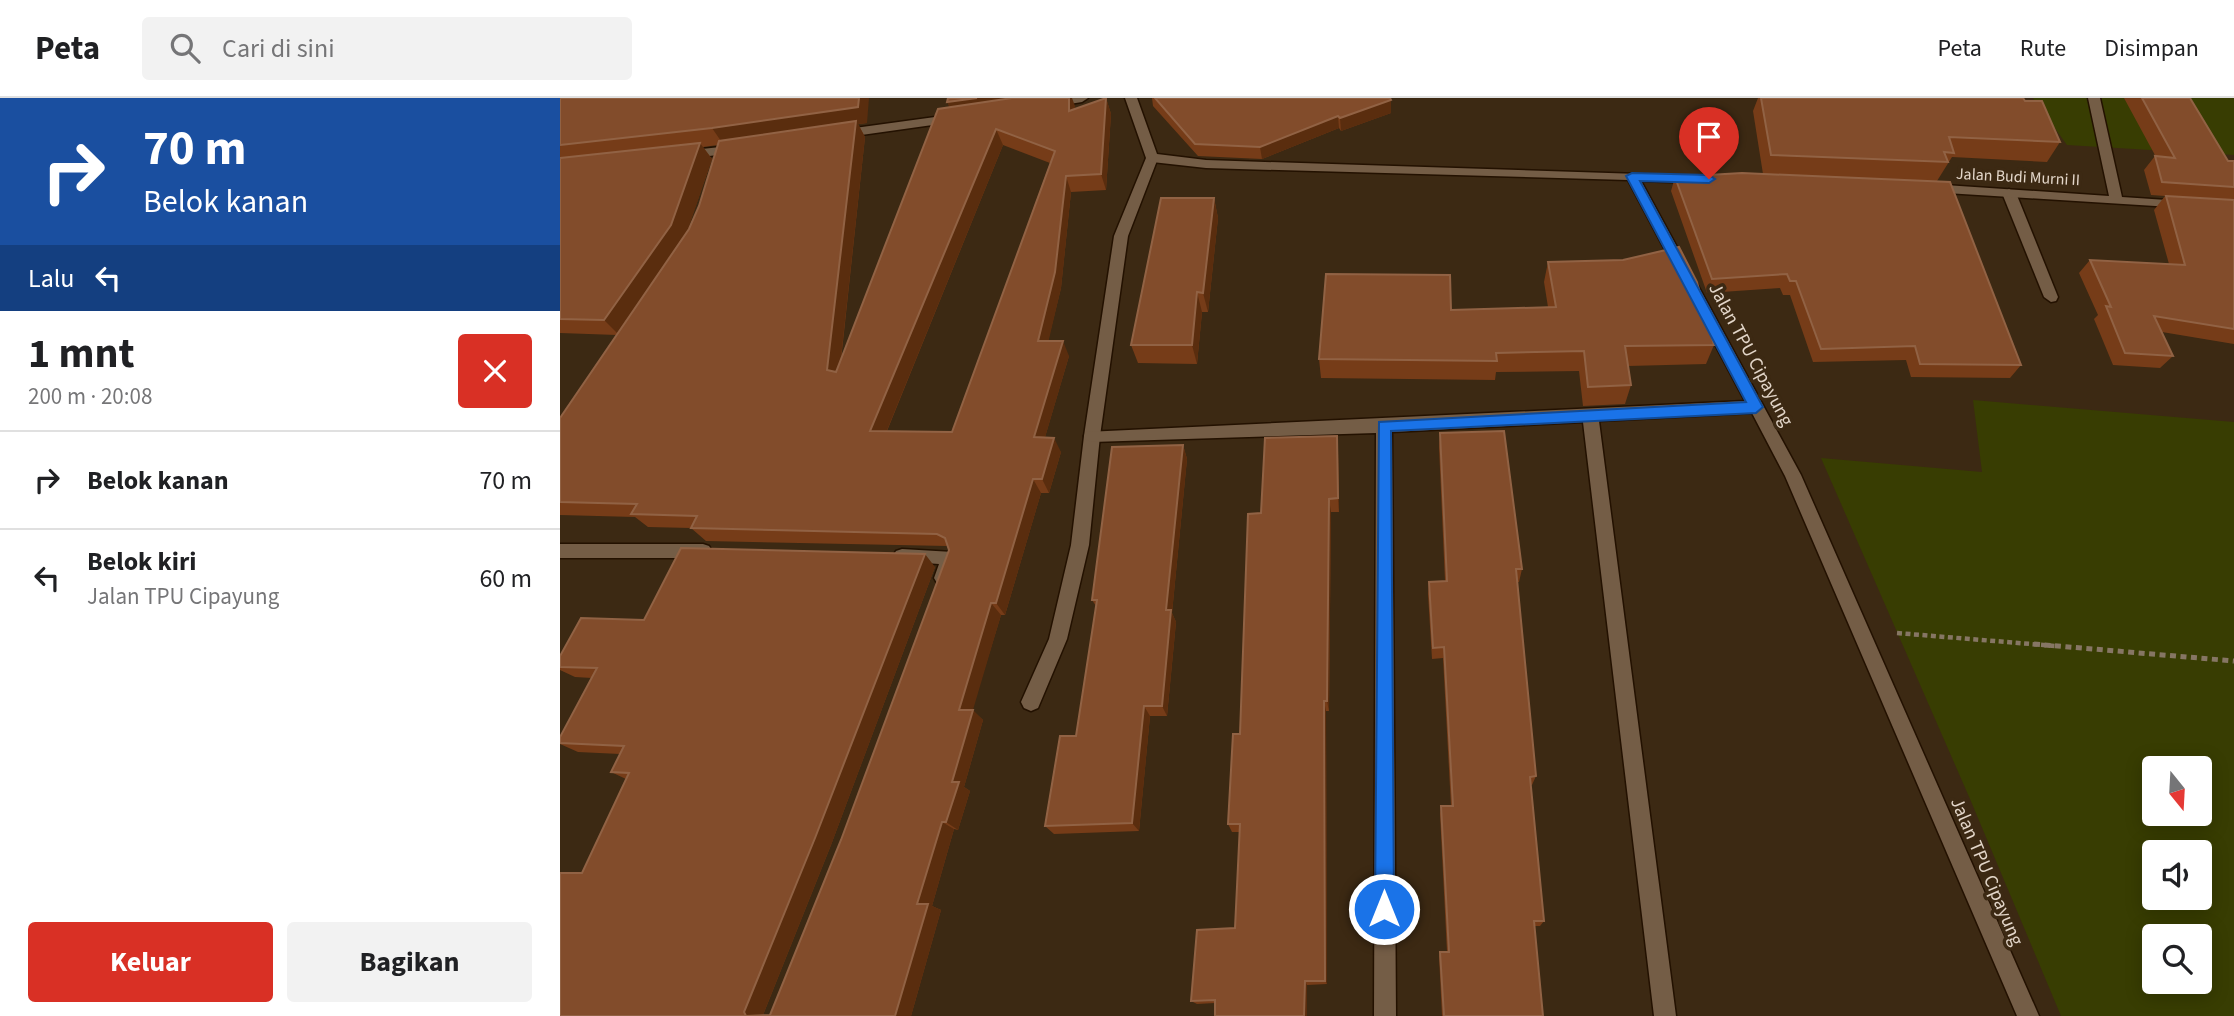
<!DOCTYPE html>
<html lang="id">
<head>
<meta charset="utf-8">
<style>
  :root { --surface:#fff; --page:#f2f2f2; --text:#202124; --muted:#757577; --line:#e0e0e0; --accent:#d93025 }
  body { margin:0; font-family:"Source Sans 3",sans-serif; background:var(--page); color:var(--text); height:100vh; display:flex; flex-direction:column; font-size:26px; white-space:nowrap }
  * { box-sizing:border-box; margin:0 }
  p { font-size:23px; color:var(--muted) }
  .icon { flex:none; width:38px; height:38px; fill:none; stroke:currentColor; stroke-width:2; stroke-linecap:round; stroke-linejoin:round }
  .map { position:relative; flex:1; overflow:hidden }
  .side { display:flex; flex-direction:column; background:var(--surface); width:560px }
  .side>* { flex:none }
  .top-card { background:#1a4fa0; color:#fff; overflow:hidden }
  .needle { width:46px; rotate:162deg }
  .buttons { position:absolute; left:1582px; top:658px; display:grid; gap:14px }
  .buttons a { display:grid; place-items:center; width:70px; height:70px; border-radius:7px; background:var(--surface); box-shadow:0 4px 18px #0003; font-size:35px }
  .pin { position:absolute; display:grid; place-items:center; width:60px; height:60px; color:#fff; margin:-72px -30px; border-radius:50% 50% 50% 0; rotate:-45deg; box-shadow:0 0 7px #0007 }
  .pin .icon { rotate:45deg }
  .me { position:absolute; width:77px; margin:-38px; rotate:0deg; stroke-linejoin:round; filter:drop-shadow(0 0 5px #0008) }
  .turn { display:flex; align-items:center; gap:24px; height:147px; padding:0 28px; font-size:32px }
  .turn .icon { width:91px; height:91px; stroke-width:2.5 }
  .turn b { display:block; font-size:49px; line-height:60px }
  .then { display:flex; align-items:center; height:66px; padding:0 28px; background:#0003; gap:14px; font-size:26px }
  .round { display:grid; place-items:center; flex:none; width:74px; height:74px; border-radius:7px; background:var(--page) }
  .overview { display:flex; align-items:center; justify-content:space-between; height:119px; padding:0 28px }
  h1 { font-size:42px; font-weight:700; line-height:52px }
  .button { display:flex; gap:14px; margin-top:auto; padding:14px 28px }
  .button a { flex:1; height:80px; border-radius:7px; background:var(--accent); color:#fff; font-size:28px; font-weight:700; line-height:80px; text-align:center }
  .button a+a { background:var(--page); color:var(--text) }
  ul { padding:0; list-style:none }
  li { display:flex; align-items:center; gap:21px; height:98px; padding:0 28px; border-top:2px solid var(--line) }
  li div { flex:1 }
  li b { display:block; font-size:26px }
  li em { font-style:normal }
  header { display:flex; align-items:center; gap:42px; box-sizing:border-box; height:98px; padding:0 35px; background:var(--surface); border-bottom:2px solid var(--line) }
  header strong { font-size:33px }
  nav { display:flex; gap:38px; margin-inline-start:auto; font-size:24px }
  .search { width:490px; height:63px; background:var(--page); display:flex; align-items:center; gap:18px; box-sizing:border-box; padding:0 24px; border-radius:7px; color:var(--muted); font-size:26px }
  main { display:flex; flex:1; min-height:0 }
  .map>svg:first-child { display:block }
  .green { fill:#383d02; fill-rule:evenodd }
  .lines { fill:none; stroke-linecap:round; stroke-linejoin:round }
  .service-casing { stroke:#231100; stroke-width:3 }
  .minor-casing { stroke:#231100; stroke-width:3 }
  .tertiary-casing { stroke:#231100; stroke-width:3 }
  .path-far1 { stroke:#867664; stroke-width:4.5; stroke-dasharray:5 3.5; stroke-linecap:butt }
  .path { stroke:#867664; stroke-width:5; stroke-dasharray:6 4.5; stroke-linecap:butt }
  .service { fill:#745d46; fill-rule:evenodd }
  .minor { fill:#745d46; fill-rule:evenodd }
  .tertiary { fill:#745d46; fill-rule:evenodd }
  .wall { fill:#763c18; fill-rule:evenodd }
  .shaded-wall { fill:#5a2d0e }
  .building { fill:#824c2b; stroke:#916244; stroke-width:2; fill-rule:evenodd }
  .route { fill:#1a73e8; stroke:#114b97; stroke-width:2 }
  .labels { text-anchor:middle; stroke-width:7; stroke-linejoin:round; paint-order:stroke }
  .far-street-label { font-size:16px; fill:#e3d6c9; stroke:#3c2913 }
  .street-label { font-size:19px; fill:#e3d6c9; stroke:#3c2913 }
</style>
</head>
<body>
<header>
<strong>Peta</strong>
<div class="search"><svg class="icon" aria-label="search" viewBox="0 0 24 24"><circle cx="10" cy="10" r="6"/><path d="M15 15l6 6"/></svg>Cari di sini</div>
<nav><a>Peta</a><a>Rute</a><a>Disimpan</a></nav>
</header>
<main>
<section class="side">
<div class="top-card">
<div class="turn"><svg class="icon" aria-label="right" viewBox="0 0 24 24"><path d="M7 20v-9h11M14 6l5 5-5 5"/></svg><div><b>70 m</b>Belok kanan</div></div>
<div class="then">Lalu<svg class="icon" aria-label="left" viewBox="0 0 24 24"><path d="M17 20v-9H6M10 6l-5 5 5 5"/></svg></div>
</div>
<div class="overview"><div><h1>1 mnt</h1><p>200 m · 20:08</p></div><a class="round" style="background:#d93025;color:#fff"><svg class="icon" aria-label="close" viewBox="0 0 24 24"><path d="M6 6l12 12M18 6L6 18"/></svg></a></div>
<ul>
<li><svg class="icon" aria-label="right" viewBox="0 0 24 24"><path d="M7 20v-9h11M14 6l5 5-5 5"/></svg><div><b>Belok kanan</b></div><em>70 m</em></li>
<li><svg class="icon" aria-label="left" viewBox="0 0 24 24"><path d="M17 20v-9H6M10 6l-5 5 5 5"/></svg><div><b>Belok kiri</b><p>Jalan TPU Cipayung</p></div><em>60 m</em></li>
</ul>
<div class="button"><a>Keluar</a><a>Bagikan</a></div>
</section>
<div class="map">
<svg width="1674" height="918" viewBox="0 0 1674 918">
  <rect width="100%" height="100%" fill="#3c2913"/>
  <g class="green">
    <path d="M 1473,0 L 1674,0 L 1674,57 L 1507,47 Z"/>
    <path d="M 1413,302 L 1674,324 L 1674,918 L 1501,918 L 1410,701 L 1261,360 L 1422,374 ZM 1594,670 L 1640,670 L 1640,716 L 1594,716 ZM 1594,754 L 1640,754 L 1640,800 L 1594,800 ZM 1594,838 L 1640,838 L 1640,884 L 1594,884 Z"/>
  </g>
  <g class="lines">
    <defs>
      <g id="service">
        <path d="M 592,56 L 598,60 L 568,138 L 540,338 L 529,447 L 507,541 L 478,610 L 471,613 L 464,610 L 461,604 L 489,541 L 511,447 L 524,338 L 554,138 L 586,60 Z"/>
        <path d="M 1449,91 L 1456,95 L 1498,199 L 1496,203 L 1491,204 L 1484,199 L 1442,95 Z"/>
      </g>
      <g id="minor">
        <path d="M 565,0 L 577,0 L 597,56 L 646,62 L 1141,78 L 1143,81 L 1136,85 L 1081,83 L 1241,377 L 1479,918 L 1457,918 L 1225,378 L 1192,315 L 1039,323 L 1116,918 L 1094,918 L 1023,324 L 832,334 L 836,918 L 814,918 L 816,335 L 532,344 L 526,342 L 524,338 L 526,334 L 1185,303 L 1068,82 L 646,70 L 592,64 L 586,60 Z"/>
        <path d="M 1528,0 L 1540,0 L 1562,99 L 1622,103 L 1627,104 L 1627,110 L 1370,94 L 1363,90 L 1370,86 L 1549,98 Z"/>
        <path d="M 0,446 L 143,446 L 149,448 L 152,453 L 149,458 L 143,460 L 0,460 Z"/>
        <path d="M 342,451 L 393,454 L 397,465 L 389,485 L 383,488 L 377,485 L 374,480 L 379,466 L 336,463 L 333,458 L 336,453 Z"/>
      </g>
      <g id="tertiary">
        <path d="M 499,0 L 528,0 L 522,4 L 491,9 L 485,5 Z"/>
        <path d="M 397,16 L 403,20 L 401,23 L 280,40 L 274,36 L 280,32 Z"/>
        <path d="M 179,47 L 184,48 L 184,54 L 123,61 L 117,57 L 123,53 Z"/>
      </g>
    </defs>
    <use href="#service" class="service-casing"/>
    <use href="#minor" class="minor-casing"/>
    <use href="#tertiary" class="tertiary-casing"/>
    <path class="path-far1" d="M 1337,535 L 1495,548"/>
    <path class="path" d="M 1474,546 L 1674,563"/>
    <use href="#service" class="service"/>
    <use href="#minor" class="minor"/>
    <use href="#tertiary" class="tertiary"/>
  </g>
  <g class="wall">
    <path d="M 0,0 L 307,25 L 298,26 L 305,39 L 281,262 L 378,11 L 515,8 L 514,11 L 546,0 L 551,16 L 546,92 L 511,94 L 501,190 L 488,243 L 509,258 L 485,339 L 501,354 L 489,395 L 481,395 L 445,517 L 441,517 L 412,612 L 423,622 L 404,689 L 410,693 L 398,732 L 394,731 L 372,808 L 381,812 L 351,918 L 0,918 L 22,775 L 66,681 L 51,674 L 60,656 L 18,654 L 0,646 L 0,639 L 32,580 L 15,579 L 0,572 L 0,558 L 84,522 L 375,469 L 271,747 L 203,917 L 210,917 L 281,742 L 389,452 L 387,448 L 146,443 L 131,430 L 88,429 L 75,419 L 0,417 L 0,320 L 57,237 L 0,235 ZM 158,47 L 139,108 L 127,133 L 152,61 L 143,49 ZM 443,47 L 490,65 L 392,334 L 327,333 Z"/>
    <path d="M 592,0 L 830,0 L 831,15 L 781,33 L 779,30 L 702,61 L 638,58 L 593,8 Z"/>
    <path d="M 1198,0 L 1463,0 L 1500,44 L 1487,64 L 1392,59 L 1377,83 L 1461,267 L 1450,280 L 1351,279 L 1346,262 L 1253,264 L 1230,197 L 1223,197 L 1220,190 L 1147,195 L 1111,93 L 1115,79 L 1203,76 L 1193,13 Z"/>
    <path d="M 1564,0 L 1630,0 L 1668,63 L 1674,63 L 1674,246 L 1602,234 L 1613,258 L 1600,270 L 1553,267 L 1534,221 L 1538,217 L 1519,175 L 1530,162 L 1609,166 L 1594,112 L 1605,98 L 1591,97 L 1584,72 L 1595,58 L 1596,59 Z"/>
    <path d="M 654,100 L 658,120 L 648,214 L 642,214 L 637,266 L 578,265 L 571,247 Z"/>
    <path d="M 1063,162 L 1154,247 L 1146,266 L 1068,268 L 1071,287 L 1065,306 L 1023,308 L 1019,273 L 936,274 L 935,282 L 761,280 L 759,261 L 891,212 L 988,209 L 984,184 L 988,164 Z"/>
    <path d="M 880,335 L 962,471 L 959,484 L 957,484 L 976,678 L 972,687 L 971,687 L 984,823 L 980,828 L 974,828 L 983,918 L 882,918 L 879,858 L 880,854 L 887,854 L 880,716 L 881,708 L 891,708 L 883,560 L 872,561 L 868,496 L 869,484 L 885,483 L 879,349 Z"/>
    <path d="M 623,347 L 627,361 L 612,515 L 616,524 L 607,618 L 590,618 L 579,733 L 494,736 L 485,728 L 516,638 L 536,508 L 532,502 Z"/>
    <path d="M 778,352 L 779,414 L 771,414 L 769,613 L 766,613 L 767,886 L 747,887 L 747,918 L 655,918 L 655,905 L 637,906 L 631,903 L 675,830 L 680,734 L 672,734 L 668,726 L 680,636 L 701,415 Z"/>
  </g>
  <g class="shaded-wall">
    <path d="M 299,0 L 309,0 L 307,25 L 298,26 L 305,39 L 278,287 L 267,272 L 163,46 L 152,30 Z"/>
    <path d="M 417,0 L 479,0 L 391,13 L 387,4 Z"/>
    <path d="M 509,0 L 512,0 L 515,8 L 514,29 L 509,13 Z"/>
    <path d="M 546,0 L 551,16 L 546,92 L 541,76 Z"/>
    <path d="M 831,2 L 831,15 L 781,33 L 780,20 Z"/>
    <path d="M 778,18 L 779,30 L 702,61 L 700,49 Z"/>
    <path d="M 436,31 L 443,47 L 321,347 L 310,333 Z"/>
    <path d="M 140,45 L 152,61 L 124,143 L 59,237 L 44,222 Z"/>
    <path d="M 506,78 L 511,94 L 501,190 L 485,258 L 478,243 Z"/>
    <path d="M 654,100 L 658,120 L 648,214 L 643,195 Z"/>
    <path d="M 637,194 L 642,214 L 637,266 L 632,247 Z"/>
    <path d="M 503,243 L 509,258 L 481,353 L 474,339 Z"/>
    <path d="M 777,338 L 778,352 L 779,414 L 778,400 Z"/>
    <path d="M 494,340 L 501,354 L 489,395 L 482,381 Z"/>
    <path d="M 623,347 L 627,361 L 612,515 L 616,524 L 607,618 L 602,608 L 606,512 Z"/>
    <path d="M 473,381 L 481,395 L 445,517 L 436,505 Z"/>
    <path d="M 769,401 L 771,414 L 769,613 L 767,603 Z"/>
    <path d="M 365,456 L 375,469 L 271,747 L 203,917 L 203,918 L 186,918 L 184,914 Z"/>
    <path d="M 431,505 L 441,517 L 410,622 L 399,612 Z"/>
    <path d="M 764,603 L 766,613 L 767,886 L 765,883 Z"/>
    <path d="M 584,608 L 590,618 L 579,733 L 572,725 Z"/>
    <path d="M 413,612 L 423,622 L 404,689 L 410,693 L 398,732 L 386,724 L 392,684 Z"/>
    <path d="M 382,724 L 394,731 L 372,808 L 381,812 L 351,918 L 335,918 L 357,806 Z"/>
    <path d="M 745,883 L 747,887 L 747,918 L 744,918 Z"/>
  </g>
  <g class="building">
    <path d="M 0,0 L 299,0 L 298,9 L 152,30 L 0,47 Z"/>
    <path d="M 388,0 L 417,0 L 387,4 Z"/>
    <path d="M 452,0 L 509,0 L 509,13 L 546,0 L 541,76 L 506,78 L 495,174 L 478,243 L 503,243 L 474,339 L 494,340 L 482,381 L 473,381 L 436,505 L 431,505 L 399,612 L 413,612 L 392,684 L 399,684 L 386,724 L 382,724 L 357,806 L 368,806 L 335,918 L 0,918 L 0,775 L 22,775 L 69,675 L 51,674 L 64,648 L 0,645 L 0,639 L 37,570 L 0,569 L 0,558 L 21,520 L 84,522 L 121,450 L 365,456 L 255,740 L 184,914 L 186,918 L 210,917 L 281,742 L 389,452 L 385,440 L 377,436 L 131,430 L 137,418 L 71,416 L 77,406 L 0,404 L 0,320 L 129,131 L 139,108 L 159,43 L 296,23 L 267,272 L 276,274 L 378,11 ZM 436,31 L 495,53 L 392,334 L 310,333 Z"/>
    <path d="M 595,0 L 830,0 L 831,2 L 780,20 L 778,18 L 700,49 L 635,46 Z"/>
    <path d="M 1201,0 L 1463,0 L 1465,3 L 1482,3 L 1500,44 L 1389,39 L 1394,55 L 1384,54 L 1388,64 L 1211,57 Z"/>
    <path d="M 1582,0 L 1630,0 L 1668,63 L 1674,63 L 1674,89 L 1602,84 L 1595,58 L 1615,60 Z"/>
    <path d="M 140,45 L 111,127 L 44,222 L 0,221 L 0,60 Z"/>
    <path d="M 1182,75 L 1390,84 L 1461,267 L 1360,266 L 1355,248 L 1261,251 L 1236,183 L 1230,183 L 1227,176 L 1152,181 L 1115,79 Z"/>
    <path d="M 1606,98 L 1674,102 L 1674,231 L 1594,218 L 1613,258 L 1565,255 L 1546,208 L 1551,209 L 1530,162 L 1625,167 Z"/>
    <path d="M 601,100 L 654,100 L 643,195 L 637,194 L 632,247 L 571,247 Z"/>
    <path d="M 1119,149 L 1137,184 L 1154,247 L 1065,248 L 1071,287 L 1028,289 L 1024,253 L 936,255 L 937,263 L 759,261 L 766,176 L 890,177 L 891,212 L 996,209 L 988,164 L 1063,162 Z"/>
    <path d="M 944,333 L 962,471 L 956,471 L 976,678 L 970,679 L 984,823 L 974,823 L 983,918 L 884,918 L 880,854 L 889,854 L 881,708 L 893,708 L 884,549 L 873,550 L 869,484 L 887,483 L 880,335 Z"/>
    <path d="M 777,338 L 778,400 L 769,401 L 767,603 L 764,603 L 765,883 L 745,883 L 744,918 L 655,918 L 655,902 L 631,903 L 637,832 L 675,830 L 680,726 L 668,726 L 673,636 L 680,636 L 688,416 L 701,415 L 705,340 Z"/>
    <path d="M 623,347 L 606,512 L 611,512 L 602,608 L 584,608 L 572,725 L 485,728 L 500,638 L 516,638 L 537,502 L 532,502 L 552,349 Z"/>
  </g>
  <path class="route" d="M 1072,75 L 1149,77 L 1155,81 L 1149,85 L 1080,83 L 1203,309 L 1196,315 L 831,333 L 834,811 L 831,818 L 824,821 L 818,818 L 815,811 L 819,324 L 1186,304 L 1066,78 Z"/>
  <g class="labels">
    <g class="far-street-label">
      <text transform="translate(1458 78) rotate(3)" y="6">Jalan Budi Murni II</text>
    </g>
    <g class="street-label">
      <text transform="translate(1192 256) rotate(62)" y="7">Jalan TPU Cipayung</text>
      <text transform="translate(1428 773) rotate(67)" y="7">Jalan TPU Cipayung</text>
    </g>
  </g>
</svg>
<div class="buttons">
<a><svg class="needle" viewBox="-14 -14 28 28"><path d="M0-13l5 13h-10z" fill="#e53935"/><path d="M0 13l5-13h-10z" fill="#757577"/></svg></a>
<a><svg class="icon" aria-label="sound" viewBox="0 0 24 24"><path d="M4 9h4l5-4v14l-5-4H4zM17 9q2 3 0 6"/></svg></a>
<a><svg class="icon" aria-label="search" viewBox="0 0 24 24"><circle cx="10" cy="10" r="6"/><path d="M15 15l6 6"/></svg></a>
</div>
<div class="pin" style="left:1149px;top:81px;background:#d93025"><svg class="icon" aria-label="arrive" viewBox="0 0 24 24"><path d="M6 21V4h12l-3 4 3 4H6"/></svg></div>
<svg class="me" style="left:824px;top:811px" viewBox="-20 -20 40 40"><circle r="17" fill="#1a73e8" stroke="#fff" stroke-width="3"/><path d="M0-11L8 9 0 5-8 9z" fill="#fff"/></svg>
</div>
</main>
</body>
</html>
